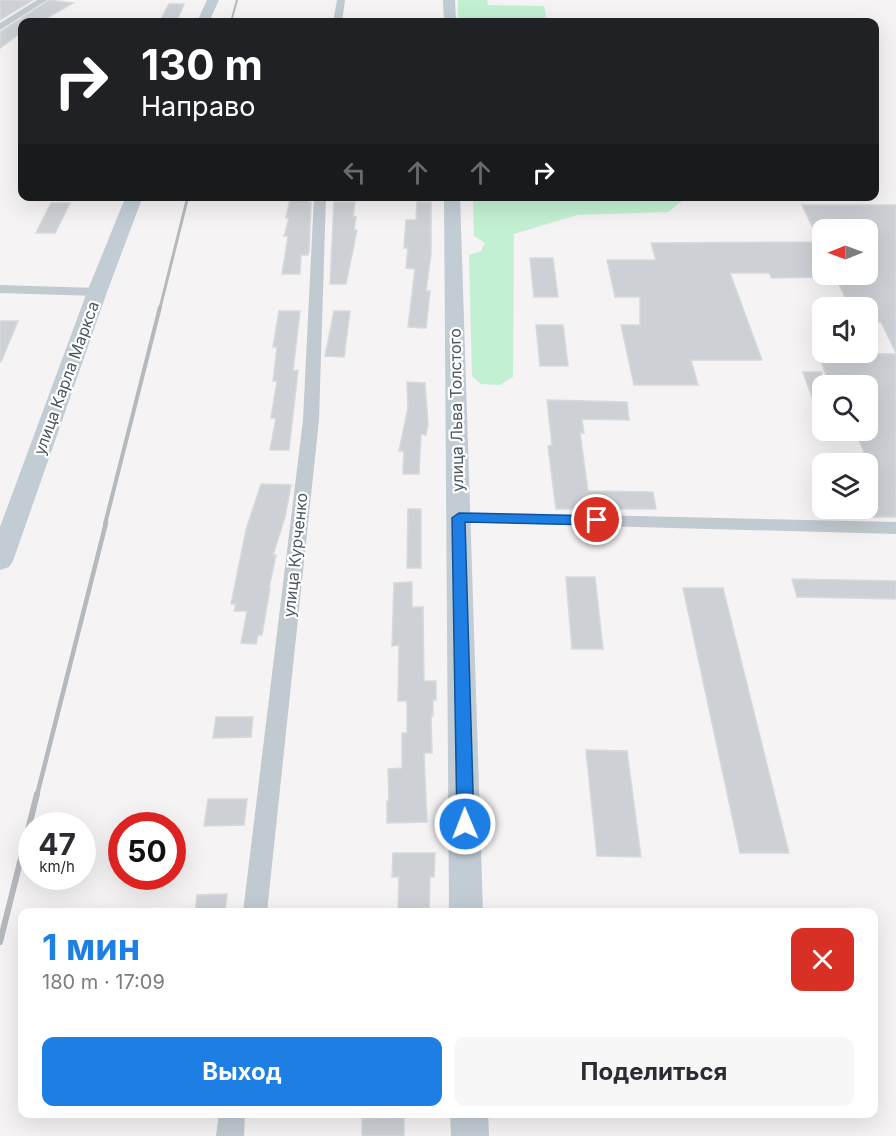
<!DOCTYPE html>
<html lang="ru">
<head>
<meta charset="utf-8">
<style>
  :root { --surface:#fff; --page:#f7f7f7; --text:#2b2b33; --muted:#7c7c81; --accent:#1d7ee4 }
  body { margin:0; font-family:Inter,sans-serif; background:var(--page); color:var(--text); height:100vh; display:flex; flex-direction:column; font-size:22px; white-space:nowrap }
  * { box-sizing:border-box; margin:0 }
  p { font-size:20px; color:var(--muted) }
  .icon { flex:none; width:33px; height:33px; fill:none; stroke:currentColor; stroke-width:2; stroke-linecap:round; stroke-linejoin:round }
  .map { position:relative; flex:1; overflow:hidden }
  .details { position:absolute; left:18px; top:908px; width:860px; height:210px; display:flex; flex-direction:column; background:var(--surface); border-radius:12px; box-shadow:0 6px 24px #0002 }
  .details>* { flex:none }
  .top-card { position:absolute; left:18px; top:18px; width:861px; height:183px; border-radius:12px; box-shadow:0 6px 24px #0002; background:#202124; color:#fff; overflow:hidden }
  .needle { width:39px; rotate:269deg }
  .fabs { position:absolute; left:812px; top:219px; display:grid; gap:12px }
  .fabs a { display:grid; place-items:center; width:66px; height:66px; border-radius:12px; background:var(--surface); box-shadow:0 6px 24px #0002; font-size:30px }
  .speed { position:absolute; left:18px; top:812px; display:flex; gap:12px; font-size:30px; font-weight:700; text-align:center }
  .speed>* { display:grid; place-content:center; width:78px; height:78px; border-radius:50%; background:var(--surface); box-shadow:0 6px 24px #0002; line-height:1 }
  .speed small { font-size:15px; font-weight:400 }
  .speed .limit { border:9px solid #d22; background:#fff; color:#111 }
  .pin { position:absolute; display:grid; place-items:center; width:51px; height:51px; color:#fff; margin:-26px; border:3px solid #fff; border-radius:50%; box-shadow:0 2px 6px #0007 }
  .me { position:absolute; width:66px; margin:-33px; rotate:359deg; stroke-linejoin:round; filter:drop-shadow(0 0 4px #0008) }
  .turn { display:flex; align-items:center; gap:21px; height:126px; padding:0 24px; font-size:27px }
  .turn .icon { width:78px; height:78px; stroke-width:2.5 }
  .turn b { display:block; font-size:42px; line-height:51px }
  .lanes { display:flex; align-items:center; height:57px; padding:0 24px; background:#0003; justify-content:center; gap:30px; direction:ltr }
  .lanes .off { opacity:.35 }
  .round { display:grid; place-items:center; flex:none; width:63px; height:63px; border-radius:12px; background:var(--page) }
  .headline { display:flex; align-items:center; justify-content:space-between; height:102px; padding:0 24px }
  h1 { font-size:36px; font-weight:700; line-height:45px; color:var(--accent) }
  .primary-button { display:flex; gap:12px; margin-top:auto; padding:12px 24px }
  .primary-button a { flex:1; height:69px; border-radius:12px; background:var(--accent); color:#fff; font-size:24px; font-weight:700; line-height:69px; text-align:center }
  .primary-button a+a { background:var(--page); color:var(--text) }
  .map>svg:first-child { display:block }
  .green { fill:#c3f0d2 }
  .building { fill:#cdd0d4; stroke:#d7d9dd; stroke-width:1.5 }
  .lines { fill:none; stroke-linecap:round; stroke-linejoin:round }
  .street { fill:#c1cad1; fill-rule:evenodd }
  .secondary { fill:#c1ccd5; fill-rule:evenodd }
  .rail-far4 { stroke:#b5b8bc; stroke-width:2 }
  .rail-far3 { stroke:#b5b8bc; stroke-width:3 }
  .rail-far2 { stroke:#b5b8bc; stroke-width:4 }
  .rail-far1 { stroke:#b5b8bc; stroke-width:4.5 }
  .rail { stroke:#b5b8bc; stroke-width:6 }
  .route { fill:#1d7ee4; stroke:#135294; stroke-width:1.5 }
  .labels { text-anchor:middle; stroke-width:4.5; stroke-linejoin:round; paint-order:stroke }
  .street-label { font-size:16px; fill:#4a5760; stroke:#fff }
</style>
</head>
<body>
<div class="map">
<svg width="896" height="1136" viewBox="0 0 896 1136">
  <rect width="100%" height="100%" fill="#f5f3f3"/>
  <g class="green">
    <path d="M 458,0 L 487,0 L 488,5 L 544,6 L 547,22 L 458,22 Z"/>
    <path d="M 473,197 L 473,196 L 687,197 L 668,212 L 577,215 L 514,234 L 513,377 L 500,385 L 481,384 L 472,376 L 469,255 L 481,251 L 485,243 L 474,236 Z"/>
  </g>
  <g class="building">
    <path d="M 0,0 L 33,0 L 0,20 Z"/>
    <path d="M 49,0 L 73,3 L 40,22 L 22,22 L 22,32 L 0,48 L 0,32 Z"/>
    <path d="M 169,4 L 184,4 L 178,18 L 161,19 Z"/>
    <path d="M 290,199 L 308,199 L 308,202 L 311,202 L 309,251 L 308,255 L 301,255 L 300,274 L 282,274 L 288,236 L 284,236 L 289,218 L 286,218 Z"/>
    <path d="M 334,202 L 355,202 L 353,217 L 356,217 L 354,230 L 357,230 L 346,284 L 330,284 Z"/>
    <path d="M 417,202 L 431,202 L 431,254 L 426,291 L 430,291 L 426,328 L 408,327 L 415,269 L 406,268 L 408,248 L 404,248 L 406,220 L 416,220 Z"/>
    <path d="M 51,203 L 70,203 L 55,233 L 36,233 Z"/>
    <path d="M 802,205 L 896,205 L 896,353 L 881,322 L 878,322 L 865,299 L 846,299 L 834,274 L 867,274 L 867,230 L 814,230 Z"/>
    <path d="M 822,242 L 822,277 L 772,278 L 769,273 L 730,273 L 762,360 L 691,360 L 698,385 L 634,385 L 621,325 L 640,325 L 640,297 L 615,297 L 607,260 L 656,260 L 651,243 Z"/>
    <path d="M 530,258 L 553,258 L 558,297 L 534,297 Z"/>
    <path d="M 279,311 L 300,311 L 293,371 L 298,370 L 289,450 L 270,450 L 276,418 L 271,418 L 277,381 L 273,381 L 277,347 L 273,347 Z"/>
    <path d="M 334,311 L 350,311 L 344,357 L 325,356 Z"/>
    <path d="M 0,321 L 18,321 L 1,362 L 0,362 Z"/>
    <path d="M 536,325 L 563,325 L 568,366 L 540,366 Z"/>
    <path d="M 818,353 L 896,354 L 896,517 L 867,517 L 867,485 L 877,485 L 855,430 L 867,430 L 867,386 L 830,386 Z"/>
    <path d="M 803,372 L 822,372 L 822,419 L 820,419 Z"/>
    <path d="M 407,382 L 425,383 L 428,424 L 426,435 L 421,434 L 419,474 L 403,474 L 404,451 L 399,451 L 408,408 Z"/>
    <path d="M 547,400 L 627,402 L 629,420 L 582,419 L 584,433 L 580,433 L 588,491 L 653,492 L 656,509 L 556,509 L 548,446 L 552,445 Z"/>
    <path d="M 261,484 L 291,485 L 285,517 L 273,555 L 276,555 L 269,588 L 270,588 L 262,635 L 258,635 L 256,644 L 241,643 L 247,611 L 234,611 L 236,604 L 231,604 L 246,530 Z"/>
    <path d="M 408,509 L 421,509 L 421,568 L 407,568 Z"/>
    <path d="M 566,577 L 595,577 L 603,649 L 572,649 Z"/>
    <path d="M 792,579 L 896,581 L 896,599 L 797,597 Z"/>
    <path d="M 412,582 L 412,607 L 423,607 L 424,681 L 436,681 L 436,700 L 433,700 L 433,716 L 431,716 L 432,753 L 424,753 L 427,822 L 387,823 L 387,801 L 389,801 L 388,769 L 402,768 L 402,733 L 407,733 L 407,701 L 398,701 L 399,645 L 392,646 L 394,583 Z"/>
    <path d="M 683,588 L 723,588 L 789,853 L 740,853 Z"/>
    <path d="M 216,717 L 253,717 L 251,737 L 213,738 Z"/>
    <path d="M 586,750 L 627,751 L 641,857 L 597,856 Z"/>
    <path d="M 208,799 L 247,799 L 244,825 L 204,826 Z"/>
    <path d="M 393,853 L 435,853 L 434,877 L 430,877 L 429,912 L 398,912 L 399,877 L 392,877 Z"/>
    <path d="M 227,894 L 225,912 L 195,912 L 197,895 Z"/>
    <path d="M 404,1117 L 404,1136 L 362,1136 L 362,1119 Z"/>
  </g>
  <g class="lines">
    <g class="street">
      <path d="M 37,0 L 47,0 L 0,30 L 0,23 Z"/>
      <path d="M 337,0 L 345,0 L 342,22 L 333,22 Z"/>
      <path d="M 314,196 L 326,196 L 319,420 L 267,912 L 243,912 L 303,420 Z"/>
      <path d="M 0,285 L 97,288 L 104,292 L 97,296 L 0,293 Z"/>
      <path d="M 459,512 L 896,522 L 896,534 L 453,522 L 450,518 L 453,514 Z"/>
      <path d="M 219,1113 L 245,1113 L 244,1136 L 216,1136 Z"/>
    </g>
    <g class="secondary">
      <path d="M 207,0 L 219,0 L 209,22 L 197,22 Z"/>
      <path d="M 443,0 L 455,0 L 456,22 L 444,22 Z"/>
      <path d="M 126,196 L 143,196 L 107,292 L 13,561 L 9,567 L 0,570 L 0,527 L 87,292 Z"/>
      <path d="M 444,196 L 460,196 L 483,912 L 449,912 Z"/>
      <path d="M 450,1113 L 488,1113 L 489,1136 L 451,1136 Z"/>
    </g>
    <path class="rail-far4" d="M 231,22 L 237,0"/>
    <path class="rail-far3" d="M 160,308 L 188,196"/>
    <path class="rail-far2" d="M 105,524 L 160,307"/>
    <path class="rail-far1" d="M 37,795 L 106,523"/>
    <path class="rail" d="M 0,942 L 37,794"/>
  </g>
  <path class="route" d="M 459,513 L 597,516 L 603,520 L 597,525 L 465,522 L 474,824 L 471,829 L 465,831 L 459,829 L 457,824 L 452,518 Z"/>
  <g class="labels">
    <g class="street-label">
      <text transform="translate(66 378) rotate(-70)" y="6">улица Карла Маркса</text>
      <text transform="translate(456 410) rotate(-91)" y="6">улица Льва Толстого</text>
      <text transform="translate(295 555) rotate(-84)" y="6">улица Курченко</text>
    </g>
  </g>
</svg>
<div class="fabs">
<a><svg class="needle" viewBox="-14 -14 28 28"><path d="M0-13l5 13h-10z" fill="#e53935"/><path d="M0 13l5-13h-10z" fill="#7c7c81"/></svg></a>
<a><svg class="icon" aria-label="sound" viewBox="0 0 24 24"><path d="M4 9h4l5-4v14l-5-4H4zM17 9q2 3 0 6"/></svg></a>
<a><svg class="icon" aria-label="search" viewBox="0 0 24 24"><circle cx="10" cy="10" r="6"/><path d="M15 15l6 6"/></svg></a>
<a><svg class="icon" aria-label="layers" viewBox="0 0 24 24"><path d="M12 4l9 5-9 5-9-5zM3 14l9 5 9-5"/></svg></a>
</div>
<div class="speed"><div>47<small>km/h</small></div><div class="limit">50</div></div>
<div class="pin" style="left:597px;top:520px;background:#d93025"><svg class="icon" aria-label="arrive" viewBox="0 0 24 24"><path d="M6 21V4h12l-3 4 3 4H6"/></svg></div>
<svg class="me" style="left:465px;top:824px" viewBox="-20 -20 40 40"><circle r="17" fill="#1d7ee4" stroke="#fff" stroke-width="3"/><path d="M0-11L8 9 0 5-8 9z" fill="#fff"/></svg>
<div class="top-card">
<div class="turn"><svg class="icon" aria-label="right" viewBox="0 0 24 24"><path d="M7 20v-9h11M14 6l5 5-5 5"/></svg><div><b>130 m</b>Направо</div></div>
<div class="lanes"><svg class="icon off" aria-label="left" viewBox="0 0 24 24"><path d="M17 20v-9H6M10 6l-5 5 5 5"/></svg><svg class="icon off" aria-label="ahead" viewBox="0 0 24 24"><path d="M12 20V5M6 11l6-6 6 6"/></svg><svg class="icon off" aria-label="ahead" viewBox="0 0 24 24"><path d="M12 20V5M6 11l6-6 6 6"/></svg><svg class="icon" aria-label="right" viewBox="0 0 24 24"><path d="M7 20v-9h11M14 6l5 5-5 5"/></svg></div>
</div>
<section class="details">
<div class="headline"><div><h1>1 мин</h1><p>180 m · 17:09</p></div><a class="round" style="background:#d93025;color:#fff"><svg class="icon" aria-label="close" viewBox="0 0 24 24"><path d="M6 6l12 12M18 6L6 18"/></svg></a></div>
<div class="primary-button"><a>Выход</a><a>Поделиться</a></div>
</section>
</div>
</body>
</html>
